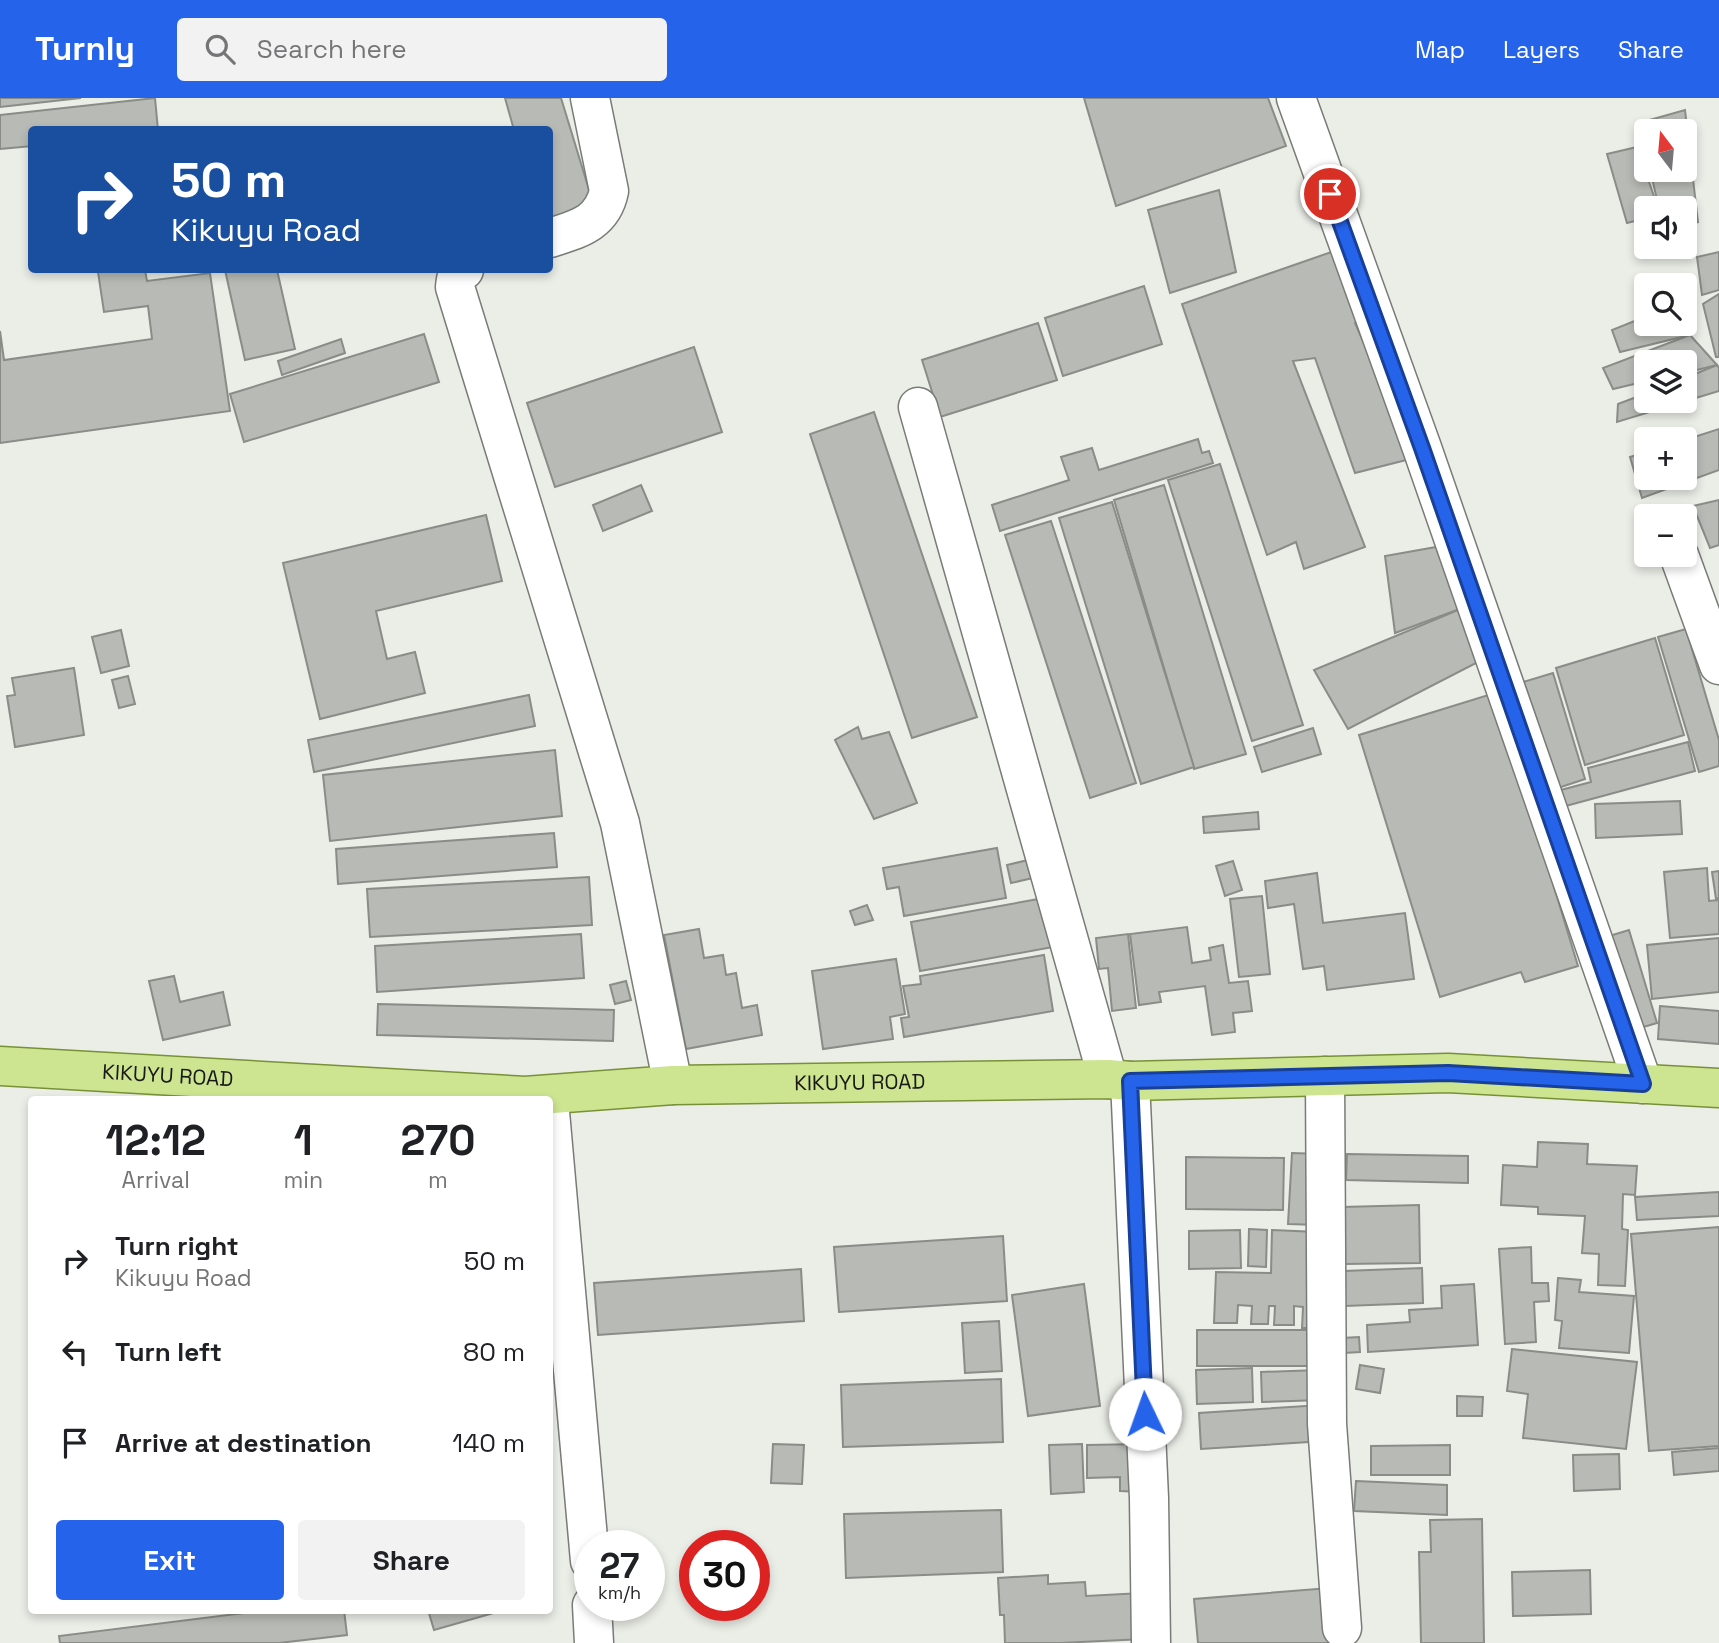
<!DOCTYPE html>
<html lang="en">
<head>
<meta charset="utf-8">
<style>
  :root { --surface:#fff; --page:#f2f2f2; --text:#202124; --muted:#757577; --accent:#2563eb }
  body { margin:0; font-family:"Space Grotesk",sans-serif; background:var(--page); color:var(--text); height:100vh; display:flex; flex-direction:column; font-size:26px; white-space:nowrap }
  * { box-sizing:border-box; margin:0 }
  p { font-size:23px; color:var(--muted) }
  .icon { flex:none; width:38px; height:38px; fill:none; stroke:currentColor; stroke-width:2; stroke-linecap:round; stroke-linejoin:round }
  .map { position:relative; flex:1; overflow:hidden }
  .side { position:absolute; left:28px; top:998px; width:525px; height:518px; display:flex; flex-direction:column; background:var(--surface); border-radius:7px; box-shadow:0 4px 10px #0003 }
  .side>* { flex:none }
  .banner { position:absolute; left:28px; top:28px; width:525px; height:147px; border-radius:7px; box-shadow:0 4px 10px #0003; background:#1a4fa0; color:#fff; overflow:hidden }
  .needle { width:46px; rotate:344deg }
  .fabs { position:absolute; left:1634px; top:21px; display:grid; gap:14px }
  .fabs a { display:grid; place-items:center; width:63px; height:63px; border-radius:7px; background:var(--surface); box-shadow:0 4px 10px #0003; font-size:35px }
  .speed { position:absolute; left:574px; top:1432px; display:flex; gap:14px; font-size:35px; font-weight:700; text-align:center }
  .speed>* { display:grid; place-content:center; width:91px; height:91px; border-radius:50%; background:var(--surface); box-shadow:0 4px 10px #0003; line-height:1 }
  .speed small { font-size:18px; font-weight:400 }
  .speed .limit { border:10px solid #d22; background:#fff; color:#111 }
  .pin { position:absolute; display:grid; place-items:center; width:60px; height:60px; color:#fff; margin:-30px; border:4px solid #fff; border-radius:50%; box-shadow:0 2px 7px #0007 }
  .me { position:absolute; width:77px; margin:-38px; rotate:357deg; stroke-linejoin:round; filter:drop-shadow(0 0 5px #0008) }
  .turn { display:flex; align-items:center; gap:24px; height:147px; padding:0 28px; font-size:32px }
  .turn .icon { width:91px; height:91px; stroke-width:2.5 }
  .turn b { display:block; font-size:49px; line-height:60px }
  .eta { display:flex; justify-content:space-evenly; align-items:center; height:119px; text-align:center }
  .eta b { font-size:42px; font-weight:800; line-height:49px }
  .button { display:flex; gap:14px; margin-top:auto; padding:14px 28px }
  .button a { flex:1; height:80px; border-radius:7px; background:var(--accent); color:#fff; font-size:28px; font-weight:800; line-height:80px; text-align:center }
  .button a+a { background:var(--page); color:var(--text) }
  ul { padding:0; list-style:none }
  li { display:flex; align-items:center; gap:21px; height:91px; padding:0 28px }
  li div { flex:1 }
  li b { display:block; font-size:26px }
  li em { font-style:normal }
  header { display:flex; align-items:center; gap:42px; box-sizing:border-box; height:98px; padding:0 35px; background:var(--accent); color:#fff }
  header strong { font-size:33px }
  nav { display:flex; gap:38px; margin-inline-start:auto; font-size:24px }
  .search { width:490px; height:63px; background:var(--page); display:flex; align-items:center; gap:18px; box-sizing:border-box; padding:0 24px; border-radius:7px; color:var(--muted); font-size:26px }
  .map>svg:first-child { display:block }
  .building { fill:#b8bab5; stroke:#8a8c87; stroke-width:2 }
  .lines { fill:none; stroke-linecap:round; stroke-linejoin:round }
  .minor-casing { stroke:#797b77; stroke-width:41 }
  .major-casing { stroke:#789136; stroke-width:41 }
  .minor { stroke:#fff; stroke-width:38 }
  .major { stroke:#cde491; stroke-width:38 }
  .route-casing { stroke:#184099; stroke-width:18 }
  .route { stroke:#2563eb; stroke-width:12 }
  .labels { text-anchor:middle; stroke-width:5; stroke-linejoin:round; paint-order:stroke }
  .street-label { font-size:21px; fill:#191917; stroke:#fff }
</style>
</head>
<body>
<header>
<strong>Turnly</strong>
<div class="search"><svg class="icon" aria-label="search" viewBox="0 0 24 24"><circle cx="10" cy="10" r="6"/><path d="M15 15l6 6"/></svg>Search here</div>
<nav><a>Map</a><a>Layers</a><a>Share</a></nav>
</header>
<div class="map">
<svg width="1719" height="1545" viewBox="0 0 1719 1545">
  <rect width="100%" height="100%" fill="#ebede7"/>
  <g class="building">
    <path d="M 0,0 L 81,0 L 0,9 Z"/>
    <path d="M 155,0 L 158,32 L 32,32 L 32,48 L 0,51 L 0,17 Z"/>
    <path d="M 505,0 L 561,0 L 597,118 L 550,140 L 550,32 L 514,32 Z"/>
    <path d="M 1084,0 L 1268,0 L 1286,48 L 1116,108 Z"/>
    <path d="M 1685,12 L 1698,124 L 1685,129 L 1685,110 L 1659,110 L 1650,72 L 1685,72 L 1685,33 L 1647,33 L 1647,58 L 1639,25 Z"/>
    <path d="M 1637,49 L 1658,110 L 1647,110 L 1647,120 L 1627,125 L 1607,56 Z"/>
    <path d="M 1219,92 L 1236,174 L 1170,195 L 1148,112 Z"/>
    <path d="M 1340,151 L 1373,215 L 1355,225 L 1414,360 L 1355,375 L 1315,260 L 1293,263 L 1365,449 L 1304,471 L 1296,444 L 1267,457 L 1182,206 Z"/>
    <path d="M 1719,154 L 1719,192 L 1702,197 L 1697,159 Z"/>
    <path d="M 119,172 L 145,172 L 147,183 L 210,175 L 230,313 L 0,345 L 0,233 L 4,262 L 152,241 L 148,208 L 104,214 L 98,174 Z"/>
    <path d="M 225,172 L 277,172 L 295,251 L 245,262 Z"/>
    <path d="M 1144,188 L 1162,246 L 1063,278 L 1045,220 Z"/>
    <path d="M 1719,196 L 1719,259 L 1716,259 L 1703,206 Z"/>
    <path d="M 1647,218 L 1647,226 L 1685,226 L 1685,224 L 1690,237 L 1620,254 L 1612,232 Z"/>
    <path d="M 1038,225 L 1057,282 L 940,319 L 922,262 Z"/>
    <path d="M 424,236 L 439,284 L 244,344 L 230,296 Z"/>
    <path d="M 1690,237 L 1717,267 L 1685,275 L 1685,264 L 1647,264 L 1647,283 L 1613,291 L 1603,270 Z"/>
    <path d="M 341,241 L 345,255 L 282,277 L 278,263 Z"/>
    <path d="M 694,249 L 722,334 L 555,389 L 527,305 Z"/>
    <path d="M 1717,267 L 1719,270 L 1719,293 L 1617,324 L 1618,306 L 1647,295 L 1647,303 L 1685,303 L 1685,280 Z"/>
    <path d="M 874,314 L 977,619 L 912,640 L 810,336 Z"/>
    <path d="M 1719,331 L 1719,372 L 1642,400 L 1630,359 L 1647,354 L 1647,380 L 1685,380 L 1685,342 Z"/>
    <path d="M 1198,341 L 1202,355 L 1209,353 L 1213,365 L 1000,433 L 992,407 L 1069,382 L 1061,359 L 1092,350 L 1099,372 Z"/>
    <path d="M 1220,366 L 1303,627 L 1252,643 L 1168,382 Z"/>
    <path d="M 641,387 L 652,413 L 603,433 L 593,407 Z"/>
    <path d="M 1164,387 L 1246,656 L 1194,671 L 1114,402 Z"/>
    <path d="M 1719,402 L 1719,447 L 1710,450 L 1693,408 Z"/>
    <path d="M 1112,404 L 1194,669 L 1141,686 L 1059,420 Z"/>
    <path d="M 486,417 L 502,483 L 376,513 L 387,561 L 415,554 L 425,595 L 320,621 L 283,465 Z"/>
    <path d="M 1051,423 L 1136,685 L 1090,700 L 1005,437 Z"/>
    <path d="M 1442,448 L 1465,509 L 1395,535 L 1385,458 Z"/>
    <path d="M 1458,512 L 1478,564 L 1348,631 L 1314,572 Z"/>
    <path d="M 1686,531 L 1719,642 L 1719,668 L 1699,674 L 1658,539 Z"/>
    <path d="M 121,532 L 129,568 L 101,575 L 92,539 Z"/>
    <path d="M 1655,540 L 1684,637 L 1585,667 L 1556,570 Z"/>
    <path d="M 74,570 L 84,637 L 15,649 L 7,598 L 15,597 L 12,580 Z"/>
    <path d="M 1553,575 L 1585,681 L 1555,691 L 1523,584 Z"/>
    <path d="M 128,578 L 135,606 L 119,610 L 112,582 Z"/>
    <path d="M 1495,595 L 1578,868 L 1525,884 L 1521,874 L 1440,899 L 1359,637 Z"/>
    <path d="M 529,597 L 535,628 L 314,674 L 308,642 Z"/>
    <path d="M 858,629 L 862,641 L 889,634 L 917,705 L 874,721 L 835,642 Z"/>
    <path d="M 1313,630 L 1321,656 L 1262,674 L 1254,649 Z"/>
    <path d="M 1688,644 L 1695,673 L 1562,709 L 1557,693 L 1591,684 L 1588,670 Z"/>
    <path d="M 555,652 L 562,718 L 330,743 L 323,677 Z"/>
    <path d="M 1680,703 L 1682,736 L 1596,740 L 1595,706 Z"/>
    <path d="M 1258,714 L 1259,731 L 1204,735 L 1203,719 Z"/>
    <path d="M 554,735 L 557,769 L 338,786 L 336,751 Z"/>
    <path d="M 997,750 L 1006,800 L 904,818 L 899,789 L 887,791 L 883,770 Z"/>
    <path d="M 1028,762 L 1033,780 L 1011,785 L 1007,767 Z"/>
    <path d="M 1233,763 L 1242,792 L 1225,798 L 1216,768 Z"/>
    <path d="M 1707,770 L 1709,803 L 1719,802 L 1719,836 L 1670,840 L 1664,774 Z"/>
    <path d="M 1719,773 L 1719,800 L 1716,801 L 1712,774 Z"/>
    <path d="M 1317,775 L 1323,825 L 1405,815 L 1414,881 L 1327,892 L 1324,868 L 1303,871 L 1294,806 L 1268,810 L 1265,783 Z"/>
    <path d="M 589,779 L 592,827 L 370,839 L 367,791 Z"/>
    <path d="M 1262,798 L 1270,876 L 1239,879 L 1230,801 Z"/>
    <path d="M 1044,800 L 1053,849 L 920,873 L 911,824 Z"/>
    <path d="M 867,807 L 873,822 L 855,827 L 850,813 Z"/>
    <path d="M 1187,829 L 1192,865 L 1211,862 L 1209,850 L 1223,847 L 1229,885 L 1248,883 L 1252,913 L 1233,915 L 1235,934 L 1212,937 L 1205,888 L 1159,894 L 1161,904 L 1139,907 L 1130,836 Z"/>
    <path d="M 699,831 L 704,860 L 723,857 L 726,877 L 736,875 L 742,910 L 757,907 L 762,937 L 686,951 L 664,837 Z"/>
    <path d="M 1629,832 L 1657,925 L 1633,932 L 1606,839 Z"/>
    <path d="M 581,836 L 584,880 L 377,894 L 375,848 Z"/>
    <path d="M 1128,836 L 1136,910 L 1112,913 L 1108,870 L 1099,871 L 1096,840 Z"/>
    <path d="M 1719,840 L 1719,894 L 1652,901 L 1647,847 Z"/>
    <path d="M 1044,857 L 1053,913 L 904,939 L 901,920 L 909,919 L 903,888 L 921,886 L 920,878 Z"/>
    <path d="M 896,861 L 905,916 L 890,919 L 893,941 L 823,951 L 812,873 Z"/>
    <path d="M 174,878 L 180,904 L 223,894 L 230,927 L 163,942 L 149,883 Z"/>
    <path d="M 626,883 L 631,902 L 615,906 L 610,887 Z"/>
    <path d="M 378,906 L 614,912 L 613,943 L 377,937 Z"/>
    <path d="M 1660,908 L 1719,913 L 1719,946 L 1658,941 Z"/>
    <path d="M 1538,1044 L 1588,1046 L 1587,1066 L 1637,1068 L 1635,1097 L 1623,1096 L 1622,1131 L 1628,1132 L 1625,1188 L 1598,1187 L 1599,1156 L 1582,1155 L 1585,1118 L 1538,1116 L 1538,1109 L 1501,1107 L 1503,1067 L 1537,1069 Z"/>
    <path d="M 1292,1055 L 1320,1056 L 1318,1127 L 1288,1126 Z"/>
    <path d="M 1347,1056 L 1468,1058 L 1468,1085 L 1346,1082 Z"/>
    <path d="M 1186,1059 L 1284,1060 L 1283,1112 L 1186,1111 Z"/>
    <path d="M 1719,1094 L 1719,1118 L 1637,1122 L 1635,1099 Z"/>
    <path d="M 1419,1107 L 1420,1165 L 1344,1166 L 1342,1109 Z"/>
    <path d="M 1719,1129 L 1719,1348 L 1649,1353 L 1631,1136 Z"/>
    <path d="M 1249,1131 L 1267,1132 L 1266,1169 L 1248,1168 Z"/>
    <path d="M 1240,1132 L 1241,1170 L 1189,1171 L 1189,1133 Z"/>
    <path d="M 1272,1132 L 1318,1134 L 1315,1230 L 1302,1230 L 1303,1209 L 1294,1208 L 1294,1227 L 1274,1227 L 1275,1208 L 1269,1208 L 1268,1226 L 1251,1226 L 1252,1208 L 1238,1207 L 1237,1225 L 1214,1225 L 1216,1174 L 1271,1175 Z"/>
    <path d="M 1003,1138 L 1007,1203 L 839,1214 L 834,1149 Z"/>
    <path d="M 1531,1149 L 1532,1185 L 1548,1185 L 1549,1203 L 1534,1204 L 1536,1244 L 1505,1246 L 1499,1151 Z"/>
    <path d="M 1422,1170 L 1423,1205 L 1345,1208 L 1344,1173 Z"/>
    <path d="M 801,1171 L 804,1223 L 598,1237 L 594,1185 Z"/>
    <path d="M 1558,1180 L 1581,1182 L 1579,1194 L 1634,1198 L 1629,1255 L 1559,1250 L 1562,1223 L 1555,1222 Z"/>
    <path d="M 1084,1186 L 1100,1308 L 1028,1318 L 1012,1197 Z"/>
    <path d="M 1474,1186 L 1478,1247 L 1368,1254 L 1367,1227 L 1410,1224 L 1409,1212 L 1442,1210 L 1441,1188 Z"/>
    <path d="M 999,1223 L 1002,1273 L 965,1275 L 962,1225 Z"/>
    <path d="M 1197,1232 L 1322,1232 L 1323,1268 L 1197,1268 Z"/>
    <path d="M 1359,1239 L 1360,1254 L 1344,1255 L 1342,1240 Z"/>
    <path d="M 1512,1251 L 1637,1264 L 1626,1351 L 1523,1340 L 1528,1296 L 1507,1293 Z"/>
    <path d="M 1360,1267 L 1384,1271 L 1380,1295 L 1356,1291 Z"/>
    <path d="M 1252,1270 L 1253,1304 L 1197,1306 L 1196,1272 Z"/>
    <path d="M 1319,1272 L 1321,1302 L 1262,1304 L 1261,1274 Z"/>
    <path d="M 1001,1281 L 1003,1344 L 843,1349 L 841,1287 Z"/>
    <path d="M 1457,1298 L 1483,1299 L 1482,1318 L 1457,1318 Z"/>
    <path d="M 1321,1307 L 1324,1343 L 1201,1351 L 1199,1315 Z"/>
    <path d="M 773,1346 L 804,1347 L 802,1386 L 771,1385 Z"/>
    <path d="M 1082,1346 L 1084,1394 L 1051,1396 L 1049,1347 Z"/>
    <path d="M 1141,1346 L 1141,1394 L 1120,1393 L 1120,1379 L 1087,1380 L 1087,1347 Z"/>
    <path d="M 1450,1347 L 1450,1377 L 1371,1377 L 1371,1348 Z"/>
    <path d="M 1719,1350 L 1719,1373 L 1674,1377 L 1672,1354 Z"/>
    <path d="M 1619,1356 L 1620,1391 L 1574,1393 L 1573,1357 Z"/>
    <path d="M 1356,1383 L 1447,1387 L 1447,1417 L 1354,1413 Z"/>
    <path d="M 1001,1412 L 1003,1474 L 846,1480 L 844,1416 Z"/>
    <path d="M 1482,1421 L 1484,1545 L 1421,1545 L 1419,1454 L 1431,1454 L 1430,1422 Z"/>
    <path d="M 1590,1472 L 1591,1516 L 1513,1518 L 1512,1474 Z"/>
    <path d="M 1048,1477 L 1048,1486 L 1085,1484 L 1086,1498 L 1142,1495 L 1144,1541 L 1060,1545 L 1005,1545 L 1004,1517 L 1000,1517 L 998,1480 Z"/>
    <path d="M 1329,1490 L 1334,1545 L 1198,1545 L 1194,1501 Z"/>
    <path d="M 269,1512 L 344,1512 L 347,1537 L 279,1545 L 60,1545 L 59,1538 Z"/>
    <path d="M 428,1512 L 504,1512 L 434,1532 Z"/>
  </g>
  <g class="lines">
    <defs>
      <g id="minor">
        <path d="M 1296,0 L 1422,350 L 1643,986"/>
        <path d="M 550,140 C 577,131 602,126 609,93 L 590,0"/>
        <path d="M 464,172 C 456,174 456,181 455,189 L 620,725 L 673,987"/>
        <path d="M 918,309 L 1108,981"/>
        <path d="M 1679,457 L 1719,567"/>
        <path d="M 1325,978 L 1327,1326 L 1342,1530"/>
        <path d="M 1130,983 L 1149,1400 L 1151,1545"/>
        <path d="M 550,1014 L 590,1463"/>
        <path d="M 592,1507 L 594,1545"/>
      </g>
      <g id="major">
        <path id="s1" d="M 0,968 L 525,998 L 673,987 L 1108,981 L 1130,983 L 1448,975 L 1719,990"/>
      </g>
    </defs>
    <use href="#minor" class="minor-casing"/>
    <use href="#major" class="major-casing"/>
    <use href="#minor" class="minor"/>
    <use href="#major" class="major"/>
  </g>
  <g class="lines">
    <defs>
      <path id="route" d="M 1145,1316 L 1130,983 L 1448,975 L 1643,986 L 1422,350 L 1330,96"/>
    </defs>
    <use href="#route" class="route-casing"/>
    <use href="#route" class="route"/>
  </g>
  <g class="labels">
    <g class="street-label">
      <text dy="7" stroke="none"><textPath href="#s1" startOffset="168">KIKUYU ROAD</textPath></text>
      <text dy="7" stroke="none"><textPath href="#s1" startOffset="861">KIKUYU ROAD</textPath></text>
    </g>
  </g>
</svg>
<div class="fabs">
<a><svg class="needle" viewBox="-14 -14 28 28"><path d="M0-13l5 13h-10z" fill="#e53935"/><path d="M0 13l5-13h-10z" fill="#757577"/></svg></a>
<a><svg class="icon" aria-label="sound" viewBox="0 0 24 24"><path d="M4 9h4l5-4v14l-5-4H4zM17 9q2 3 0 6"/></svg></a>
<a><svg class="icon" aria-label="search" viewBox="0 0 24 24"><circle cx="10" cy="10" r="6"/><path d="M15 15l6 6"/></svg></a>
<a><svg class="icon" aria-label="layers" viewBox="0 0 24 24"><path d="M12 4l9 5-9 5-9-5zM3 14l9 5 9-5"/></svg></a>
<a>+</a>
<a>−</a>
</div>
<div class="speed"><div>27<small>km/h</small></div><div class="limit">30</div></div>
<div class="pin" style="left:1330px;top:96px;background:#d93025"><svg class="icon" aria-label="arrive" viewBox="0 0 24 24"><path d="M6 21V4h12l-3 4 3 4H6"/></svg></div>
<svg class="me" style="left:1145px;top:1316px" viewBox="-20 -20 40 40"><circle r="19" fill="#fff"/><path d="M0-13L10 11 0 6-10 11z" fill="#2563eb"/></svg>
<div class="banner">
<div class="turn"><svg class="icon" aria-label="right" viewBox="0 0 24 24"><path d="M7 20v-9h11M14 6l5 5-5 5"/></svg><div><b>50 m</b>Kikuyu Road</div></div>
</div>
<section class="side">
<div class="eta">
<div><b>12:12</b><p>Arrival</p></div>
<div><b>1</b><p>min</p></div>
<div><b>270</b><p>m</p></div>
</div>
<ul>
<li><svg class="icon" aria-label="right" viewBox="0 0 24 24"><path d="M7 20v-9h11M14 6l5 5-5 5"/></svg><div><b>Turn right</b><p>Kikuyu Road</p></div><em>50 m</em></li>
<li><svg class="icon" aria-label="left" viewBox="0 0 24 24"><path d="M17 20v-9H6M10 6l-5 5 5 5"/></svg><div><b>Turn left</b></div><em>80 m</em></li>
<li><svg class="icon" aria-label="arrive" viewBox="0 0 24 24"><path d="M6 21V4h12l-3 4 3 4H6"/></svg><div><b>Arrive at destination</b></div><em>140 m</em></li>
</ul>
<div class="button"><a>Exit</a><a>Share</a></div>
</section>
</div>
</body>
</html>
